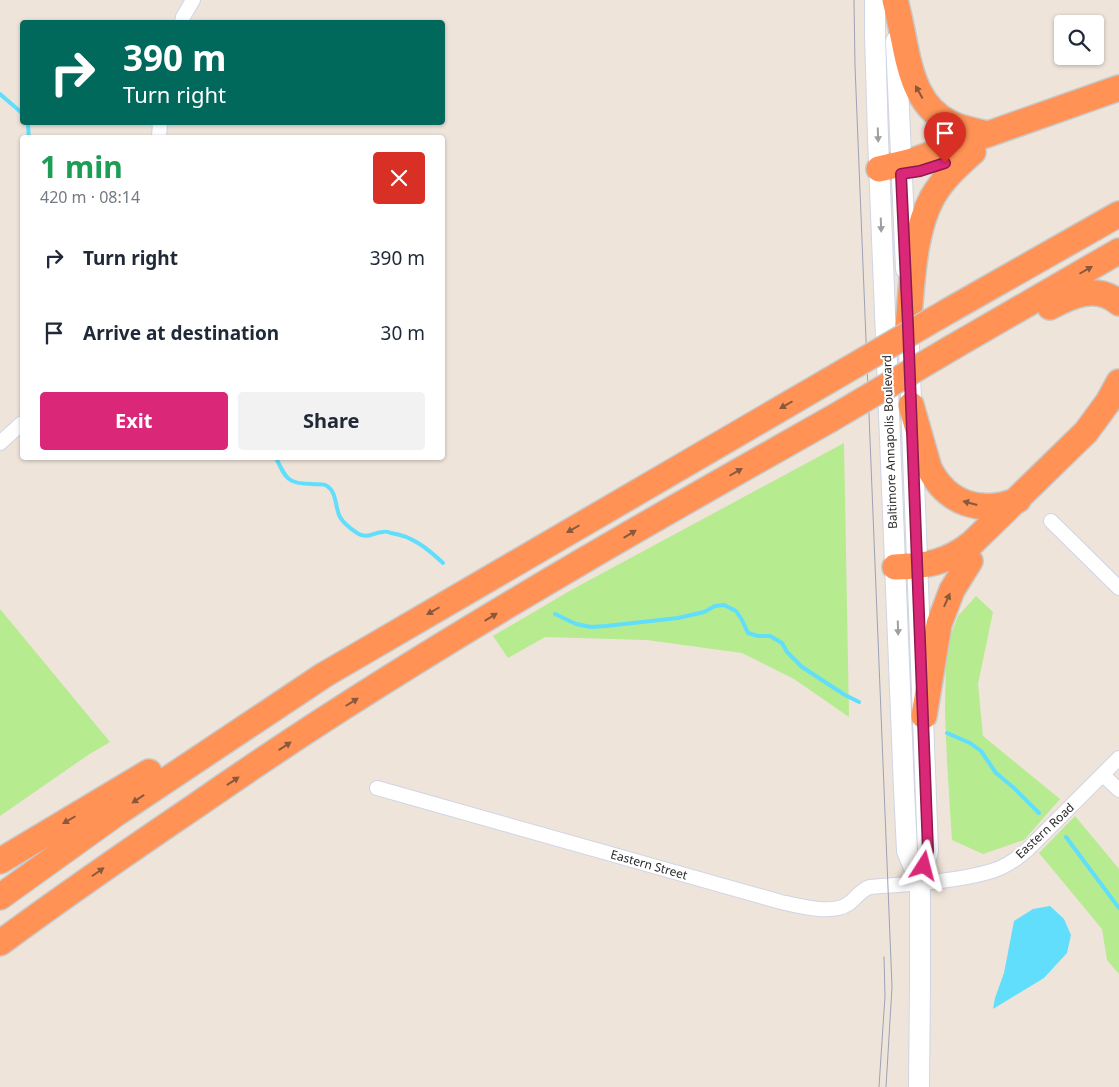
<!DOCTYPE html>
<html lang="en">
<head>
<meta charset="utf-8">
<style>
  :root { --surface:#fff; --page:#f2f2f3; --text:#1f2937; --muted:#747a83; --accent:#db2777 }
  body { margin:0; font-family:"Noto Sans",sans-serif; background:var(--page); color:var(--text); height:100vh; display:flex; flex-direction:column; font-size:19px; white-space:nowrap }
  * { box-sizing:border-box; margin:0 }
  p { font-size:16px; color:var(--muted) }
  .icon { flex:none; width:28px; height:28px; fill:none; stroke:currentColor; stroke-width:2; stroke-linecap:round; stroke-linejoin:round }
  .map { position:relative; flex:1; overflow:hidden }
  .sheet { position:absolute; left:20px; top:135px; width:425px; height:325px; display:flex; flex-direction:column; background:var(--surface); border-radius:5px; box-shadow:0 1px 4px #0004 }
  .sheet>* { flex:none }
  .banner { position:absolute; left:20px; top:20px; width:425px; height:105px; border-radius:5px; box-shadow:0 1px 4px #0004; background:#00695c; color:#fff; overflow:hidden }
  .fabs { position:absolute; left:1054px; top:15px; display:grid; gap:10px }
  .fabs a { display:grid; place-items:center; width:50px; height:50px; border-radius:5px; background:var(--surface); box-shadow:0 1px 4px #0004; font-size:25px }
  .pin { position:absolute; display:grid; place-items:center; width:42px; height:42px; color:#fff; margin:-51px -21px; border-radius:50% 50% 50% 0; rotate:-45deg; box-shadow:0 0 5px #0007 }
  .pin .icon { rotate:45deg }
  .me { position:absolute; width:55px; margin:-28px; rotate:9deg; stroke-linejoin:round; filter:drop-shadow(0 0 4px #0008) }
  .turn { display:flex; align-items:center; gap:18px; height:105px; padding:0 20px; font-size:22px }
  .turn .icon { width:65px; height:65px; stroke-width:2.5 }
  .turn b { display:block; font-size:35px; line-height:42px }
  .round { display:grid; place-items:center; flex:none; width:52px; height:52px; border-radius:5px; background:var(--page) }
  .head { display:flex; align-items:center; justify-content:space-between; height:85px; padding:0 20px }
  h1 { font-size:30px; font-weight:700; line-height:38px; color:#1e9e55 }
  .button { display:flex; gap:10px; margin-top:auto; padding:10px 20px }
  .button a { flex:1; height:58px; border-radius:5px; background:var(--accent); color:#fff; font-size:20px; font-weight:700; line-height:58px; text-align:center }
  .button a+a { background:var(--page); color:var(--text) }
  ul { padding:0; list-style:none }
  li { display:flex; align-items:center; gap:15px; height:75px; padding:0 20px }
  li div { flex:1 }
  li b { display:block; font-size:19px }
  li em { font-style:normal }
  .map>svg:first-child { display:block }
  .green { fill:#b6eb90 }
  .water { fill:#61defc }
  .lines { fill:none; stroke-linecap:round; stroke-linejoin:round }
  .stream { stroke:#61defc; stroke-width:4 }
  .street-casing { stroke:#cfd5e5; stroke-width:16 }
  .secondary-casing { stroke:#cfd5e5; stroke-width:22 }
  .highway-casing { stroke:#c8c8c8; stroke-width:28 }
  .street { stroke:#fff; stroke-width:14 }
  .secondary { stroke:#fff; stroke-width:20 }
  .highway { stroke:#ff9254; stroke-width:25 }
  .tram { stroke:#9ca2b7; stroke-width:1 }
  .highway-bridge-casing { stroke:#c8c8c8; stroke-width:28; stroke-linecap:butt }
  .highway-bridge { stroke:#ff9254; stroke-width:25 }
  .oneway { fill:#8a593d }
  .oneway2 { fill:#9f9f9f }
  .route-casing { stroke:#8e194d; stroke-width:12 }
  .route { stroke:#db2777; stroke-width:9 }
  .labels { text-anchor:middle; stroke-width:4; stroke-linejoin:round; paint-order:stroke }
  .street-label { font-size:12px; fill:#2a2a2a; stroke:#fff }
</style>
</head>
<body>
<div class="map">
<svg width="1119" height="1087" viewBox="0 0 1119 1087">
  <rect width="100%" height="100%" fill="#eee4da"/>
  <g class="green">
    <path d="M 844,443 L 849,717 L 794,679 L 742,653 L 647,640 L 545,637 L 508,658 L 493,636 L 573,589 Z"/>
    <path d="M 976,596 L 993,612 L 978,684 L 983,736 L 1060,799 L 1024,840 L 983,854 L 952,840 L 947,761 L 945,712 L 946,647 L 958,616 Z"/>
    <path d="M 0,609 L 110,742 L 88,755 L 0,816 Z"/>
    <path d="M 1075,816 L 1119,869 L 1119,974 L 1107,960 L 1102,929 L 1039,853 Z"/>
  </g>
  <path class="water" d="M 1050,906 L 1064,919 L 1071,935 L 1067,953 L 1044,978 L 993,1009 L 995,998 L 1004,973 L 1014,921 L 1033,909 Z"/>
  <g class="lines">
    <g class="stream">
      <path d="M 0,94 L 22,113"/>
      <path d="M 27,122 L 28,125 L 29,138"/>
      <path d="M 276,458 C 286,479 288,484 312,484 C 317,485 323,483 327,486 C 337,492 335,508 340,517 C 344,524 351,529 357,533 C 368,540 374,532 383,532 C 385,531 388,532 391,533 C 412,536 427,548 443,563"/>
      <path d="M 555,614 L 576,624 L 591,627 L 606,626 L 678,618 L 704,612 L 715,606 L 724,605 L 736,611 L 742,620 L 748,633 L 758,636 L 770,636 L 782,643 L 787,652 L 802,667 L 845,695 L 859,702"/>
      <path d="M 947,733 L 970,743 L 981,751 L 996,773 L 1014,788 L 1039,813"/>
      <path d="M 1066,837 L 1119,908"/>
    </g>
    <defs>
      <g id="street">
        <path d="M 182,22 L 183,17 L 193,0"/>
        <path d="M 159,138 L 160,122"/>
        <path d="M 0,443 L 22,423"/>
        <path d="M 1051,521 L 1119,588"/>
        <path d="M 1103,775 L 1119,790"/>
        <path d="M 377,788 L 781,902 C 799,906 832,915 848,904 C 856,899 860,890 870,887 C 909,884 955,882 992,871 C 1005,867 1017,859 1028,849 L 1119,758"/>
      </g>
      <g id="secondary">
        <path d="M 875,0 L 875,34 L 878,138 L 904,789 L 907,851 L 920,882"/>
        <path d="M 896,41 L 906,269"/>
        <path d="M 908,321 L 928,851 L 920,882 L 920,985 L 919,1087"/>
      </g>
      <g id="highway">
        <path d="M 895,0 C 899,15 902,31 905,46 C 911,77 920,108 950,123 C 962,129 975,131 988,134"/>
        <path d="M 879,169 L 909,162 L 1119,88"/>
        <path d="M 1050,307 C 1072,295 1097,284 1119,303"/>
        <path d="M 950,310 L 1119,214"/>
        <path d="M 908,326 C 912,286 913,233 932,198 C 942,180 957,166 973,152"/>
        <path d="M 953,347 L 1119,251"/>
        <path d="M 911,405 L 929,468 C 947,504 981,515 1018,500"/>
        <path d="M 895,567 C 926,566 947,563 972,543 L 1086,432 L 1108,402 L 1119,382"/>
        <path d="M 924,716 L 939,624 L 952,590 L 970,561"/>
        <path d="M 0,861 L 149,772"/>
        <path d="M 0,897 L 117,813 L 324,675 L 828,381"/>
        <path d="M 0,943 C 64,896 129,851 194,807 C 243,773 292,740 342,708 C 501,606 666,512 831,419"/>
      </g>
    </defs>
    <use href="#street" class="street-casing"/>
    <use href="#secondary" class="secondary-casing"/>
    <use href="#highway" class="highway-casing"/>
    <use href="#street" class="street"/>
    <use href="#secondary" class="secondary"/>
    <use href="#highway" class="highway"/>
    <g class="tram">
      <path d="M 854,0 L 855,66 L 892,987 L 886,1087"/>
      <path d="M 879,1087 L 885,996 L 884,957"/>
    </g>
    <defs>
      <g id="highway-bridge">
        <path d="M 828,381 L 950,310"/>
        <path d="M 831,419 L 953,347"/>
      </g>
    </defs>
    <use href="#highway-bridge" class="highway-bridge-casing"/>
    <use href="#highway-bridge" class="highway-bridge"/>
  </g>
  <defs><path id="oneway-solid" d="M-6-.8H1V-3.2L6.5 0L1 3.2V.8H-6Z" transform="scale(1.25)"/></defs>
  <g class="oneway">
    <use href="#oneway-solid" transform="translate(919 92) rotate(-119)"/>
    <use href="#oneway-solid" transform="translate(1086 270) rotate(-30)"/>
    <use href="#oneway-solid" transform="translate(786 405) rotate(150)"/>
    <use href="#oneway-solid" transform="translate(736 472) rotate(-30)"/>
    <use href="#oneway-solid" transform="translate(970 503) rotate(-165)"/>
    <use href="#oneway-solid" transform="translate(573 529) rotate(150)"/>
    <use href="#oneway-solid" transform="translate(630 534) rotate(-31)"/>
    <use href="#oneway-solid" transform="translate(947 600) rotate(-66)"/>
    <use href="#oneway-solid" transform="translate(433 611) rotate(150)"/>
    <use href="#oneway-solid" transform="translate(491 617) rotate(-31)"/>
    <use href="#oneway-solid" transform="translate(352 702) rotate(-32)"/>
    <use href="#oneway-solid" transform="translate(285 746) rotate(-33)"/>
    <use href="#oneway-solid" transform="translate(233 781) rotate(-34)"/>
    <use href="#oneway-solid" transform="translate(138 799) rotate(146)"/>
    <use href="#oneway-solid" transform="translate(69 820) rotate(150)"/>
    <use href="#oneway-solid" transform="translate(98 872) rotate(-35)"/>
  </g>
  <g class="oneway2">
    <use href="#oneway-solid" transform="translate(878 135) rotate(88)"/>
    <use href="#oneway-solid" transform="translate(881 225) rotate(88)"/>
    <use href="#oneway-solid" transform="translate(898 628) rotate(88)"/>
  </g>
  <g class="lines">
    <defs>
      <path id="route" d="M 924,866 L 928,851 L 908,326 L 901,174 L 920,171 L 945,163"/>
    </defs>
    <use href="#route" class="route-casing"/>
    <use href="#route" class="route"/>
  </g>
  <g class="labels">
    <g class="street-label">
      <text transform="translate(890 442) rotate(-92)" y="4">Baltimore Annapolis Boulevard</text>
      <text transform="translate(1045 831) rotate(-43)" y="4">Eastern Road</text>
      <text transform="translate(649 865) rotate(16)" y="4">Eastern Street</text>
    </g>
  </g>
</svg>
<div class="fabs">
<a><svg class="icon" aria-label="search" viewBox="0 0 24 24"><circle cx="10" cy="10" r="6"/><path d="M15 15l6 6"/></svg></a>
</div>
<div class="pin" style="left:945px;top:163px;background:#d93025"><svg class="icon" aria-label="arrive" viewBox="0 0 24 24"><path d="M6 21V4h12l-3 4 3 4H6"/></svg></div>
<svg class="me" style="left:924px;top:866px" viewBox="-20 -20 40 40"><path d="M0-17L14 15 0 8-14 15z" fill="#db2777" stroke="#fff" stroke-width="4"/></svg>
<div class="banner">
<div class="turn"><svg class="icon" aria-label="right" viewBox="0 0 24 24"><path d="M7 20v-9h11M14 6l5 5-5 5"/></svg><div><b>390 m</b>Turn right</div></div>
</div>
<section class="sheet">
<div class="head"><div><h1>1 min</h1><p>420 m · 08:14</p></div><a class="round" style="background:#d93025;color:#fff"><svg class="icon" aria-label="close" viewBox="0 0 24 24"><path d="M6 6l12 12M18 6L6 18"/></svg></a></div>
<ul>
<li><svg class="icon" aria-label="right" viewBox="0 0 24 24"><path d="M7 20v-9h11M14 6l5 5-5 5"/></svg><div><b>Turn right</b></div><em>390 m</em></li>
<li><svg class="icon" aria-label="arrive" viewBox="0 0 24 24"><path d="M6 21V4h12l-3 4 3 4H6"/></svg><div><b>Arrive at destination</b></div><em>30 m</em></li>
</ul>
<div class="button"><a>Exit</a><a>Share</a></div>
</section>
</div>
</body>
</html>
